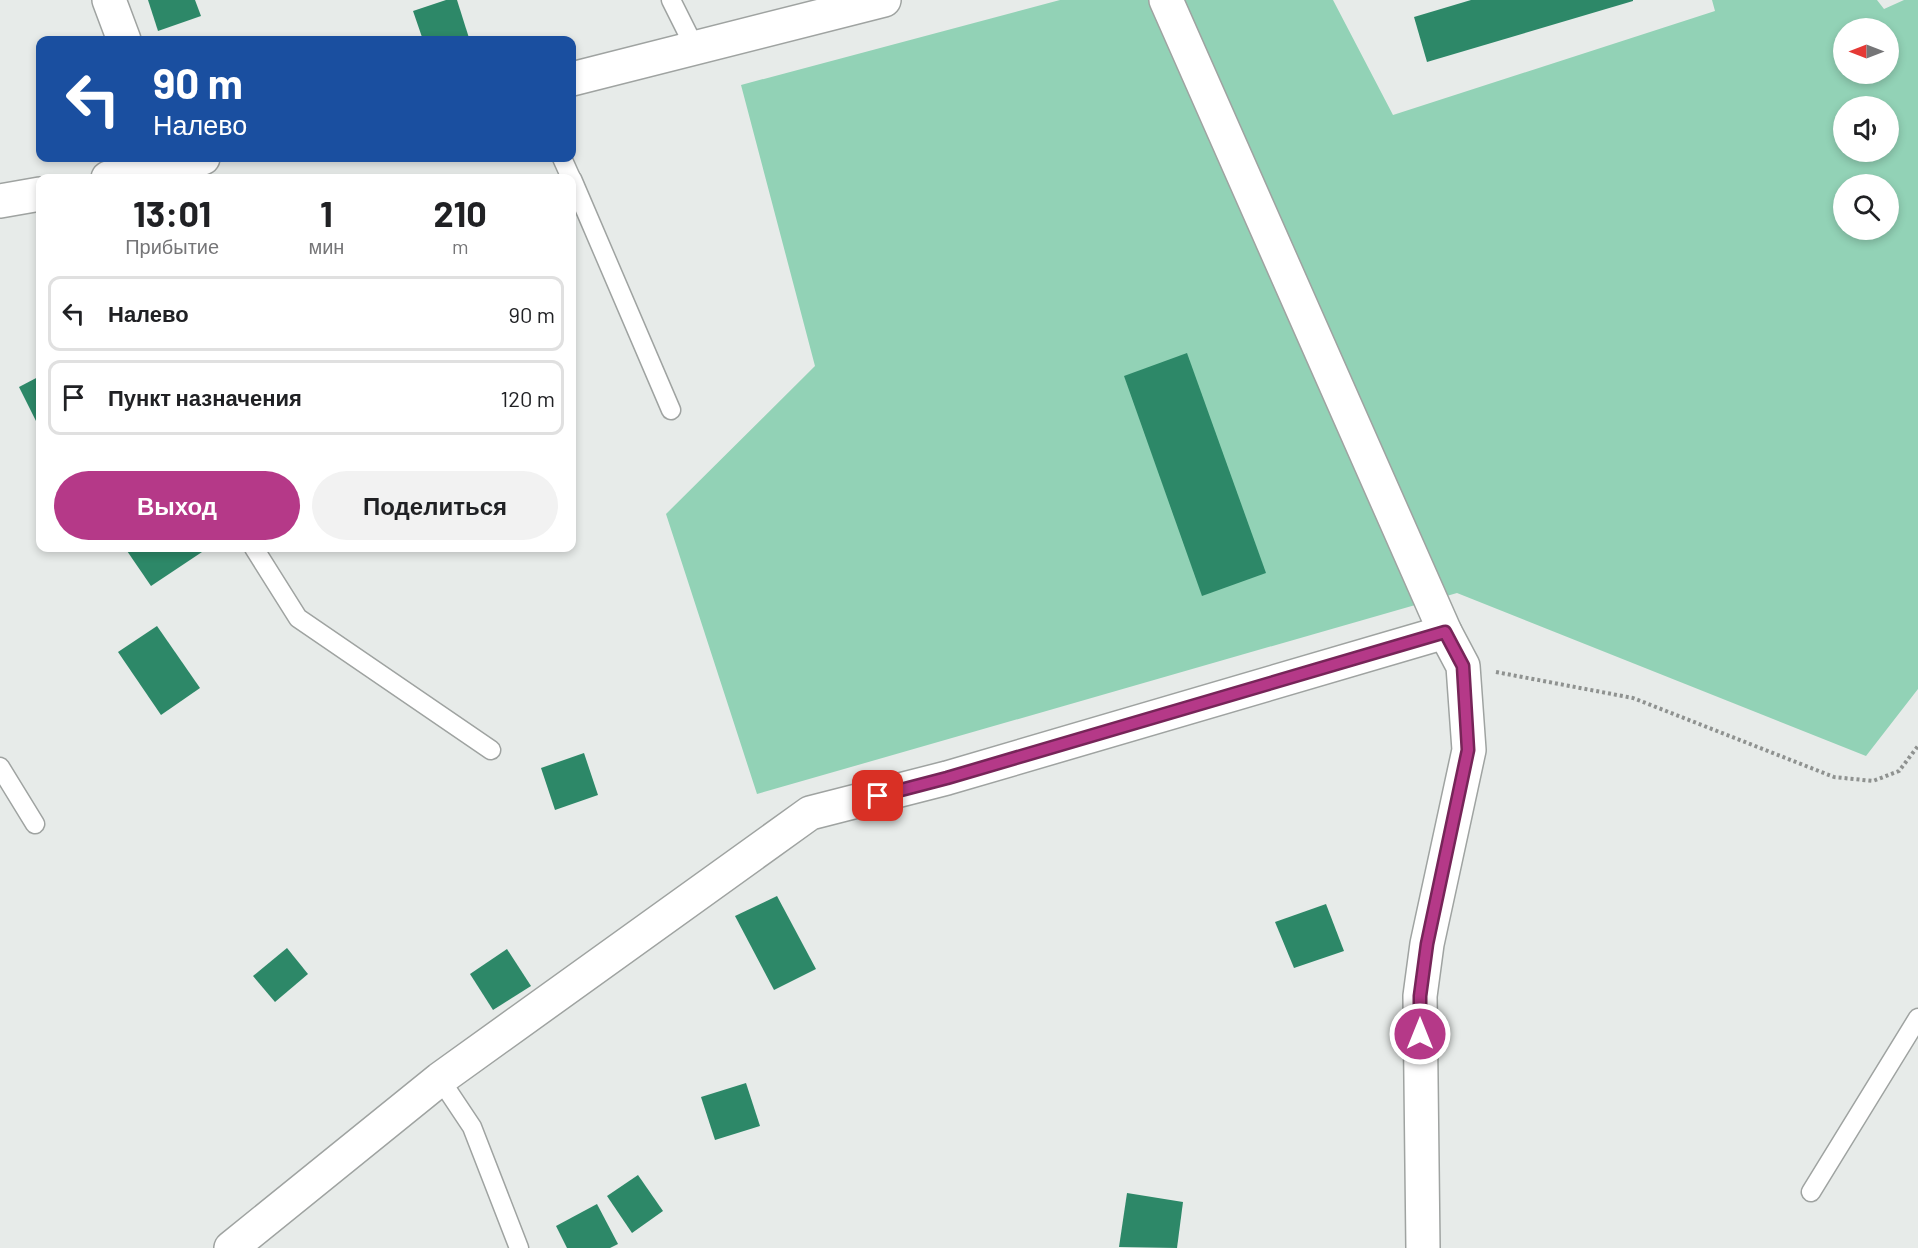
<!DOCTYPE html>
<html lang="ru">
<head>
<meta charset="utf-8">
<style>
  :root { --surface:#fff; --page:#f2f2f2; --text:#202124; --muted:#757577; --line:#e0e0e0; --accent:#b53988 }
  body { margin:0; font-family:Barlow,sans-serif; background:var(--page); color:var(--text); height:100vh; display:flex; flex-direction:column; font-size:22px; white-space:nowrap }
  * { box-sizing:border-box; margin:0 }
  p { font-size:20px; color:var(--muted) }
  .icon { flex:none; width:33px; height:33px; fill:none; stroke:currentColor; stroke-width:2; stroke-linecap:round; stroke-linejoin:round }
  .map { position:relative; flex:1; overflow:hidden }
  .details { position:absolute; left:36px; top:174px; width:540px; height:378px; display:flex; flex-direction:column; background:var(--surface); border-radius:12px; box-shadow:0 3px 9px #0003 }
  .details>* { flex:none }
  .guide { position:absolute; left:36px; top:36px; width:540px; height:126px; border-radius:12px; box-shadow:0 3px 9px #0003; background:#1a4fa0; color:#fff; overflow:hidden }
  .needle { width:39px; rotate:270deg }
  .fabs { position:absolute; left:1833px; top:18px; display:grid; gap:12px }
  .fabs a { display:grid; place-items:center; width:66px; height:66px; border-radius:50%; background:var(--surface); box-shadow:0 3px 9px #0003; font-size:30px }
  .pin { position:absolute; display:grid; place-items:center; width:51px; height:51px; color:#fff; margin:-26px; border-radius:12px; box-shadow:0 3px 9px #0006 }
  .me { position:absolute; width:66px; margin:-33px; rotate:0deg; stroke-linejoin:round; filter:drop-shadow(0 0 4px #0008) }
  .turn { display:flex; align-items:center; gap:21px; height:126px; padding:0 18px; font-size:27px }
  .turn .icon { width:78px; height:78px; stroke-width:2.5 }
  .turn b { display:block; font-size:42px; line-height:51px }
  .eta { display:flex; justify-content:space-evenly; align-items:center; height:102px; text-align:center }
  .eta b { font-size:36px; font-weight:700; line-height:42px }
  .action { display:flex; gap:12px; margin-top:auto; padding:12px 18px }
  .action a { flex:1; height:69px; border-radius:36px; background:var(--accent); color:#fff; font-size:24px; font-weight:700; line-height:69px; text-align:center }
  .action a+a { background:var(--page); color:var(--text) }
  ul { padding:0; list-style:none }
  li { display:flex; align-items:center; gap:18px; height:75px; margin:0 12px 9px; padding:0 6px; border:3px solid var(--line); border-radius:12px }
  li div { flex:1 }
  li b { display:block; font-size:22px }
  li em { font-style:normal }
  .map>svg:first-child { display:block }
  .green { fill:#92d2b6; fill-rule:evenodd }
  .building { fill:#2d8868 }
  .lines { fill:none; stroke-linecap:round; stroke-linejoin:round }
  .service-casing { stroke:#9fa3a1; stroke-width:21 }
  .minor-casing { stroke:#9fa3a1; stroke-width:36 }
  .path { stroke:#8f9290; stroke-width:4; stroke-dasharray:3 3; stroke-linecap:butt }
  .service { stroke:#fff; stroke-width:18 }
  .minor { stroke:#fff; stroke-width:33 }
  .route-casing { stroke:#762558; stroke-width:15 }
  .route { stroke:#b53988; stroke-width:10 }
</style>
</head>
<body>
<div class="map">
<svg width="1918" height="1248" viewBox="0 0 1918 1248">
  <rect width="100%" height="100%" fill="#e7ebe9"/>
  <path class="green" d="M 1060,0 L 1333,0 L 1393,115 L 1715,11 L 1712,0 L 1877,0 L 1884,9 L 1904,0 L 1918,0 L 1918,689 L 1866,756 L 1457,593 L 757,794 L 666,514 L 815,366 L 741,85 ZM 1844,28 L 1888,28 L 1888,74 L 1844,74 ZM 1844,106 L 1888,106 L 1888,152 L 1844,152 ZM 1844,184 L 1888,184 L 1888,230 L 1844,230 Z"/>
  <g class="building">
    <path d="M 148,0 L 195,0 L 201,16 L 158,31 Z"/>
    <path d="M 446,0 L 457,0 L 469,38 L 463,40 L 423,40 L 413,11 Z"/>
    <path d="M 1471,0 L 1633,0 L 1633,1 L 1427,62 L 1414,17 Z"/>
    <path d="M 1187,353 L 1266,573 L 1202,596 L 1124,376 Z"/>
    <path d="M 40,376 L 40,426 L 39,427 L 19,387 Z"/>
    <path d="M 125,548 L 208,548 L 151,586 Z"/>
    <path d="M 157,626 L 200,688 L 161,715 L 118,652 Z"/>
    <path d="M 584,753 L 598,795 L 555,810 L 541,768 Z"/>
    <path d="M 777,896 L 816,969 L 774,990 L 735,916 Z"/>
    <path d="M 1326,904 L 1344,951 L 1294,968 L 1275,922 Z"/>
    <path d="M 287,948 L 308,974 L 275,1002 L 253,976 Z"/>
    <path d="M 507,949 L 531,986 L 493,1010 L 470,974 Z"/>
    <path d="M 746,1083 L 760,1126 L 715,1140 L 701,1097 Z"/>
    <path d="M 638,1175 L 663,1211 L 632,1233 L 607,1196 Z"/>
    <path d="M 1127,1193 L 1183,1202 L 1177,1248 L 1119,1247 Z"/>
    <path d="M 597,1204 L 618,1244 L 610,1248 L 567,1248 L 556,1226 Z"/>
  </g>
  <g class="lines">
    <defs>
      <g id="service">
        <path d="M 671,0 L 695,48"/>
        <path d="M 562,158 L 571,178"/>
        <path d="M 572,179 L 671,410"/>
        <path d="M 254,548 L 298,618 L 491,750"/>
        <path d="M 0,767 L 35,824"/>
        <path d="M 440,1079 L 472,1127 L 519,1248"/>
        <path d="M 1811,1192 L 1918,1018"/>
      </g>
      <g id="minor">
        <path d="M 109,0 L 124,40"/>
        <path d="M 1166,0 L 1445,632 L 1463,666 L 1469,750 L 1427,944 L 1420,996 L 1423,1248"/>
        <path d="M 572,79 L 884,0"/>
        <path d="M 108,178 L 203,158"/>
        <path d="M 0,201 L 40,194"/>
        <path d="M 231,1248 L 440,1079 L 810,813 L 947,778 L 1445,632"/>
      </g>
    </defs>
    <use href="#service" class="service-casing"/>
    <use href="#minor" class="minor-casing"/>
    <path class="path" d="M 1496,672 L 1633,698 L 1834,777 L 1873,781 L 1899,771 L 1918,746"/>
    <use href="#service" class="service"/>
    <use href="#minor" class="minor"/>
  </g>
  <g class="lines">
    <defs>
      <path id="route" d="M 878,796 L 947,778 L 1445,632 L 1463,666 L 1468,750 L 1427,944 L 1420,996 L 1420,1034"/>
    </defs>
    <use href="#route" class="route-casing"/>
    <use href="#route" class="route"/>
  </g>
</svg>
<div class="fabs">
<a><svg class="needle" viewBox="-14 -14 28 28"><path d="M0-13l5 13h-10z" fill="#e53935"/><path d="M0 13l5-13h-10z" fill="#757577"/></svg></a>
<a><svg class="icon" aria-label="sound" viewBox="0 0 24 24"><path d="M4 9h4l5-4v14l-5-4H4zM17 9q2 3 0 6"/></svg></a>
<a><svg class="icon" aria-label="search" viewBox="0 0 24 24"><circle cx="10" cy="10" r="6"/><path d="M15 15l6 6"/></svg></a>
</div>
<div class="pin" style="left:878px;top:796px;background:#d93025"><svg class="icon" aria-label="arrive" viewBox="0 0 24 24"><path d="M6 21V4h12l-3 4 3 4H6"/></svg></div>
<svg class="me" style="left:1420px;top:1034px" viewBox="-20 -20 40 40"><circle r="17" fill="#b53988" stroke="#fff" stroke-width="3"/><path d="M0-11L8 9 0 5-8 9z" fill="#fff"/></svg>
<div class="guide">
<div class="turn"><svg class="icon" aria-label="left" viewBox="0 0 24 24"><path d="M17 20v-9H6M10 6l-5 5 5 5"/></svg><div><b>90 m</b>Налево</div></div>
</div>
<section class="details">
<div class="eta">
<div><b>13:01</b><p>Прибытие</p></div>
<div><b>1</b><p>мин</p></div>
<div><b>210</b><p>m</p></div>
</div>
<ul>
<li><svg class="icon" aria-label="left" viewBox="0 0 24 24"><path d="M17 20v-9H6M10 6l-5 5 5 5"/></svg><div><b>Налево</b></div><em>90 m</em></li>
<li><svg class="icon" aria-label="arrive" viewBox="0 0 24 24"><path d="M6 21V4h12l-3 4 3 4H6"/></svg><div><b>Пункт назначения</b></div><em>120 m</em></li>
</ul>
<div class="action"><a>Выход</a><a>Поделиться</a></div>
</section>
</div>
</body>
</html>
